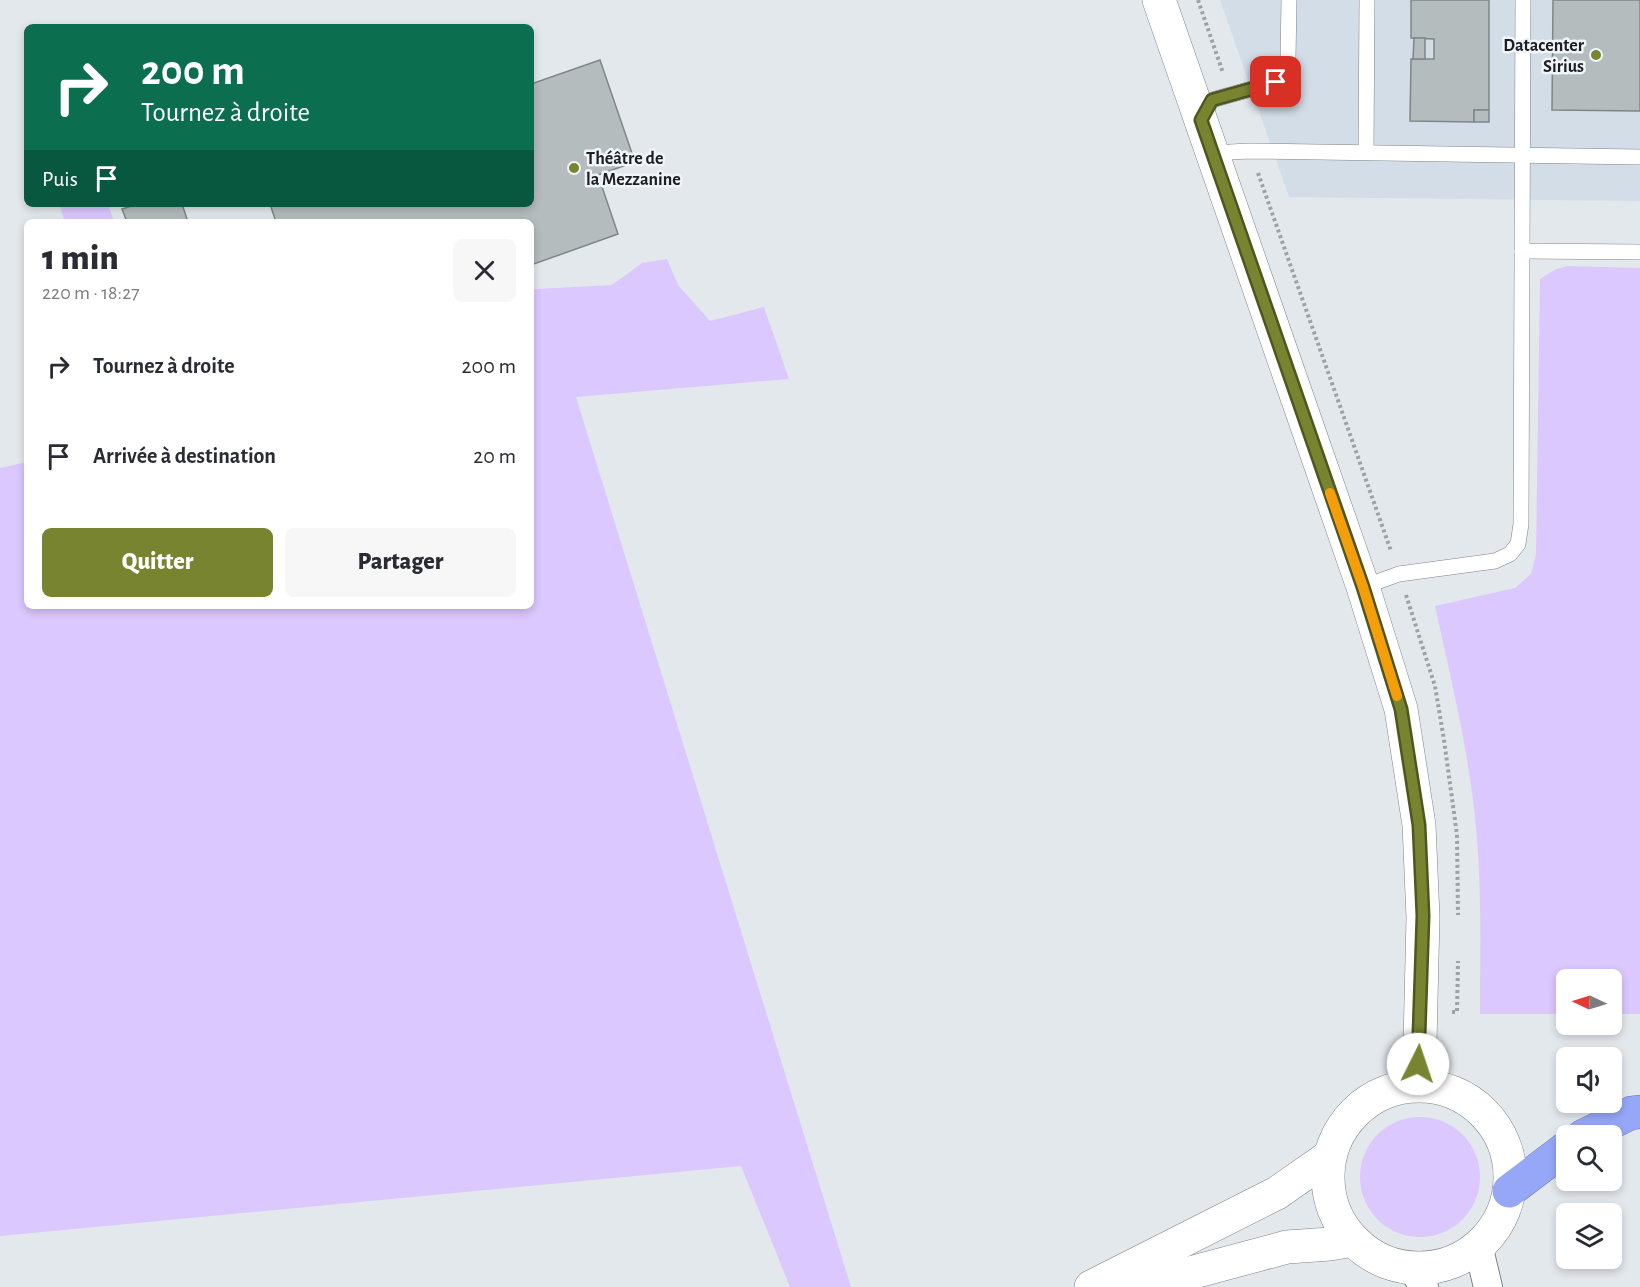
<!DOCTYPE html>
<html lang="fr">
<head>
<meta charset="utf-8">
<style>
  :root { --surface:#fff; --page:#f7f7f7; --text:#2b2b33; --muted:#7c7c81; --accent:#798431 }
  body { margin:0; font-family:"Alegreya Sans",sans-serif; background:var(--page); color:var(--text); height:100vh; display:flex; flex-direction:column; font-size:22px; white-space:nowrap }
  * { box-sizing:border-box; margin:0 }
  p { font-size:20px; color:var(--muted) }
  .icon { flex:none; width:33px; height:33px; fill:none; stroke:currentColor; stroke-width:2; stroke-linecap:round; stroke-linejoin:round }
  .map { position:relative; flex:1; overflow:hidden }
  .sheet { position:absolute; left:24px; top:219px; width:510px; height:390px; display:flex; flex-direction:column; background:var(--surface); border-radius:9px; box-shadow:0 3px 9px #0003 }
  .sheet>* { flex:none }
  .top-card { position:absolute; left:24px; top:24px; width:510px; height:183px; border-radius:9px; box-shadow:0 3px 9px #0003; background:#0b6e4f; color:#fff; overflow:hidden }
  .needle { width:39px; rotate:274deg }
  .controls { position:absolute; left:1556px; top:969px; display:grid; gap:12px }
  .controls a { display:grid; place-items:center; width:66px; height:66px; border-radius:9px; background:var(--surface); box-shadow:0 3px 9px #0003; font-size:30px }
  .pin { position:absolute; display:grid; place-items:center; width:51px; height:51px; color:#fff; margin:-26px; border-radius:12px; box-shadow:0 3px 9px #0006 }
  .me { position:absolute; width:66px; margin:-33px; rotate:4deg; stroke-linejoin:round; filter:drop-shadow(0 0 4px #0008) }
  .turn { display:flex; align-items:center; gap:21px; height:126px; padding:0 18px; font-size:27px }
  .turn .icon { width:78px; height:78px; stroke-width:2.5 }
  .turn b { display:block; font-size:42px; line-height:51px }
  .then { display:flex; align-items:center; height:57px; padding:0 18px; background:#0003; gap:12px; font-size:22px }
  .round { display:grid; place-items:center; flex:none; width:63px; height:63px; border-radius:9px; background:var(--page) }
  .headline { display:flex; align-items:center; justify-content:space-between; height:102px; padding:0 18px }
  h1 { font-size:36px; font-weight:800; line-height:45px }
  .primary-button { display:flex; gap:12px; margin-top:auto; padding:12px 18px }
  .primary-button a { flex:1; height:69px; border-radius:9px; background:var(--accent); color:#fff; font-size:24px; font-weight:800; line-height:69px; text-align:center }
  .primary-button a+a { background:var(--page); color:var(--text) }
  ul { padding:0; list-style:none }
  li { display:flex; align-items:center; gap:18px; height:90px; padding:0 18px }
  li div { flex:1 }
  li b { display:block; font-size:22px }
  li em { font-style:normal }
  .map>svg:first-child { display:block }
  .built { fill:#d3dde8 }
  .green { fill:#dbc8fe }
  .building { fill:#b5bcbe; stroke:#7f8688; stroke-width:1.5 }
  .lines { fill:none; stroke-linecap:round; stroke-linejoin:round }
  .lane-casing { stroke:#7f8388; stroke-width:16 }
  .street-casing { stroke:#7f8388; stroke-width:30 }
  .secondary-casing { stroke:#7f8388; stroke-width:34 }
  .highway-casing { stroke:#6c77ad; stroke-width:34 }
  .path { stroke:#9ea2a6; stroke-width:4; stroke-dasharray:3 3; stroke-linecap:butt }
  .lane { stroke:#fff; stroke-width:15 }
  .street { stroke:#fff; stroke-width:28 }
  .secondary { stroke:#fff; stroke-width:33 }
  .highway { stroke:#97a7f8; stroke-width:33 }
  .route-casing { stroke:#4f5620; stroke-width:15 }
  .route { stroke:#798431; stroke-width:10 }
  .slow { stroke:#f59e0b; stroke-width:10 }
  .poi-dot { fill:#798431; stroke:#f1f5fa; stroke-width:2 }
  .labels { text-anchor:middle; stroke-width:5; stroke-linejoin:round; paint-order:stroke }
  .poi-label { font-size:18px; font-weight:bold; fill:#1d1f21; stroke:#f1f5fa; text-anchor:end }
</style>
</head>
<body>
<div class="map">
<svg width="1640" height="1287" viewBox="0 0 1640 1287">
  <rect width="100%" height="100%" fill="#e3e8ed"/>
  <path class="built" d="M 1220,0 L 1640,0 L 1640,201 L 1289,197 Z"/>
  <g class="green">
    <path d="M 59,204 L 108,204 L 114,222 L 65,222 Z"/>
    <path d="M 667,259 L 678,285 L 710,321 L 764,307 L 789,379 L 576,397 L 851,1287 L 790,1287 L 741,1166 L 0,1236 L 0,468 L 27,462 L 27,606 L 531,606 L 531,291 L 537,289 L 612,285 L 642,263 Z"/>
    <path d="M 1568,266 L 1640,268 L 1640,1014 L 1611,1014 L 1611,980 L 1566,980 L 1566,1014 L 1480,1014 C 1480,952 1482,889 1476,827 C 1469,752 1451,679 1435,606 L 1515,588 L 1531,574 L 1536,554 L 1540,279 L 1556,269 Z"/>
    <circle cx="1420" cy="1177" r="60"/>
  </g>
  <g class="building">
    <path d="M 1411,0 L 1489,0 L 1489,110 L 1474,110 L 1474,122 L 1410,121 L 1411,59 L 1434,59 L 1434,39 L 1411,38 Z"/>
    <path d="M 1553,0 L 1640,0 L 1640,111 L 1552,110 Z"/>
    <path d="M 1414,38 L 1425,38 L 1425,59 L 1413,59 Z"/>
    <path d="M 600,60 L 635,162 L 598,175 L 618,234 L 531,265 L 531,222 L 276,222 L 270,204 L 531,204 L 531,84 Z"/>
    <rect x="1474" y="110" width="15" height="12"/>
    <path d="M 138,204 L 182,204 L 188,222 L 127,222 L 122,209 Z"/>
  </g>
  <g class="lines">
    <defs>
      <g id="lane">
        <path d="M 1202,117 L 1212,100 L 1276,82 L 1288,60 L 1289,0"/>
        <path d="M 1366,152 L 1367,0"/>
        <path d="M 1215,160 L 1230,152 L 1250,151 L 1640,157"/>
        <path d="M 1522,251 L 1640,252"/>
        <path d="M 1363,587 L 1399,574 L 1495,561 L 1510,554 L 1518,544 L 1521,524 L 1523,0"/>
      </g>
      <g id="street">
        <path d="M 1478,1245 L 1488,1287"/>
        <path d="M 1412,1268 L 1424,1287"/>
      </g>
      <g id="secondary">
        <path d="M 1159,0 L 1363,587 L 1401,709 L 1419,825 L 1423,917 L 1419,1085"/>
        <circle cx="1419" cy="1177" r="91"/>
        <path d="M 1091,1287 L 1277,1193 L 1330,1156"/>
        <path d="M 1138,1287 L 1287,1247 L 1330,1244 L 1353,1240"/>
      </g>
      <g id="highway">
        <path d="M 1583,1136 L 1631,1113 L 1640,1112"/>
        <path d="M 1509,1191 L 1566,1148"/>
      </g>
    </defs>
    <use href="#lane" class="lane-casing"/>
    <use href="#street" class="street-casing"/>
    <use href="#secondary" class="secondary-casing"/>
    <use href="#highway" class="highway-casing"/>
    <g class="path">
      <path d="M 1198,0 L 1223,73"/>
      <path d="M 1258,173 L 1391,551"/>
      <path d="M 1406,595 L 1435,686 L 1444,740 L 1457,835 L 1458,915"/>
      <path d="M 1452,1012 L 1457,1012 L 1458,961"/>
    </g>
    <use href="#lane" class="lane"/>
    <use href="#street" class="street"/>
    <use href="#secondary" class="secondary"/>
    <use href="#highway" class="highway"/>
  </g>
  <g class="lines">
    <defs>
      <path id="route" d="M 1276,82 L 1212,100 L 1201,120 L 1363,587 L 1401,709 L 1419,825 L 1423,916 L 1418,1064"/>
    </defs>
    <use href="#route" class="route-casing"/>
    <use href="#route" class="route"/>
    <path class="slow" d="M 1330,493 L 1363,587 L 1397,696"/>
  </g>
  <g class="poi-dot">
    <circle cx="1596" cy="55" r="6"/>
    <circle cx="574" cy="168" r="6"/>
  </g>
  <g class="labels">
    <g class="poi-label">
      <text x="1584" y="51">Datacenter<tspan x="1584" dy="21">Sirius</tspan></text>
      <text x="586" y="164" text-anchor="start">Théâtre de<tspan x="586" dy="21">la Mezzanine</tspan></text>
    </g>
  </g>
</svg>
<div class="controls">
<a><svg class="needle" viewBox="-14 -14 28 28"><path d="M0-13l5 13h-10z" fill="#e53935"/><path d="M0 13l5-13h-10z" fill="#7c7c81"/></svg></a>
<a><svg class="icon" aria-label="sound" viewBox="0 0 24 24"><path d="M4 9h4l5-4v14l-5-4H4zM17 9q2 3 0 6"/></svg></a>
<a><svg class="icon" aria-label="search" viewBox="0 0 24 24"><circle cx="10" cy="10" r="6"/><path d="M15 15l6 6"/></svg></a>
<a><svg class="icon" aria-label="layers" viewBox="0 0 24 24"><path d="M12 4l9 5-9 5-9-5zM3 14l9 5 9-5"/></svg></a>
</div>
<div class="pin" style="left:1276px;top:82px;background:#d93025"><svg class="icon" aria-label="arrive" viewBox="0 0 24 24"><path d="M6 21V4h12l-3 4 3 4H6"/></svg></div>
<svg class="me" style="left:1418px;top:1064px" viewBox="-20 -20 40 40"><circle r="19" fill="#fff"/><path d="M0-13L10 11 0 6-10 11z" fill="#798431"/></svg>
<div class="top-card">
<div class="turn"><svg class="icon" aria-label="right" viewBox="0 0 24 24"><path d="M7 20v-9h11M14 6l5 5-5 5"/></svg><div><b>200 m</b>Tournez à droite</div></div>
<div class="then">Puis<svg class="icon" aria-label="arrive" viewBox="0 0 24 24"><path d="M6 21V4h12l-3 4 3 4H6"/></svg></div>
</div>
<section class="sheet">
<div class="headline"><div><h1>1 min</h1><p>220 m · 18:27</p></div><a class="round"><svg class="icon" aria-label="close" viewBox="0 0 24 24"><path d="M6 6l12 12M18 6L6 18"/></svg></a></div>
<ul>
<li><svg class="icon" aria-label="right" viewBox="0 0 24 24"><path d="M7 20v-9h11M14 6l5 5-5 5"/></svg><div><b>Tournez à droite</b></div><em>200 m</em></li>
<li><svg class="icon" aria-label="arrive" viewBox="0 0 24 24"><path d="M6 21V4h12l-3 4 3 4H6"/></svg><div><b>Arrivée à destination</b></div><em>20 m</em></li>
</ul>
<div class="primary-button"><a>Quitter</a><a>Partager</a></div>
</section>
</div>
</body>
</html>
